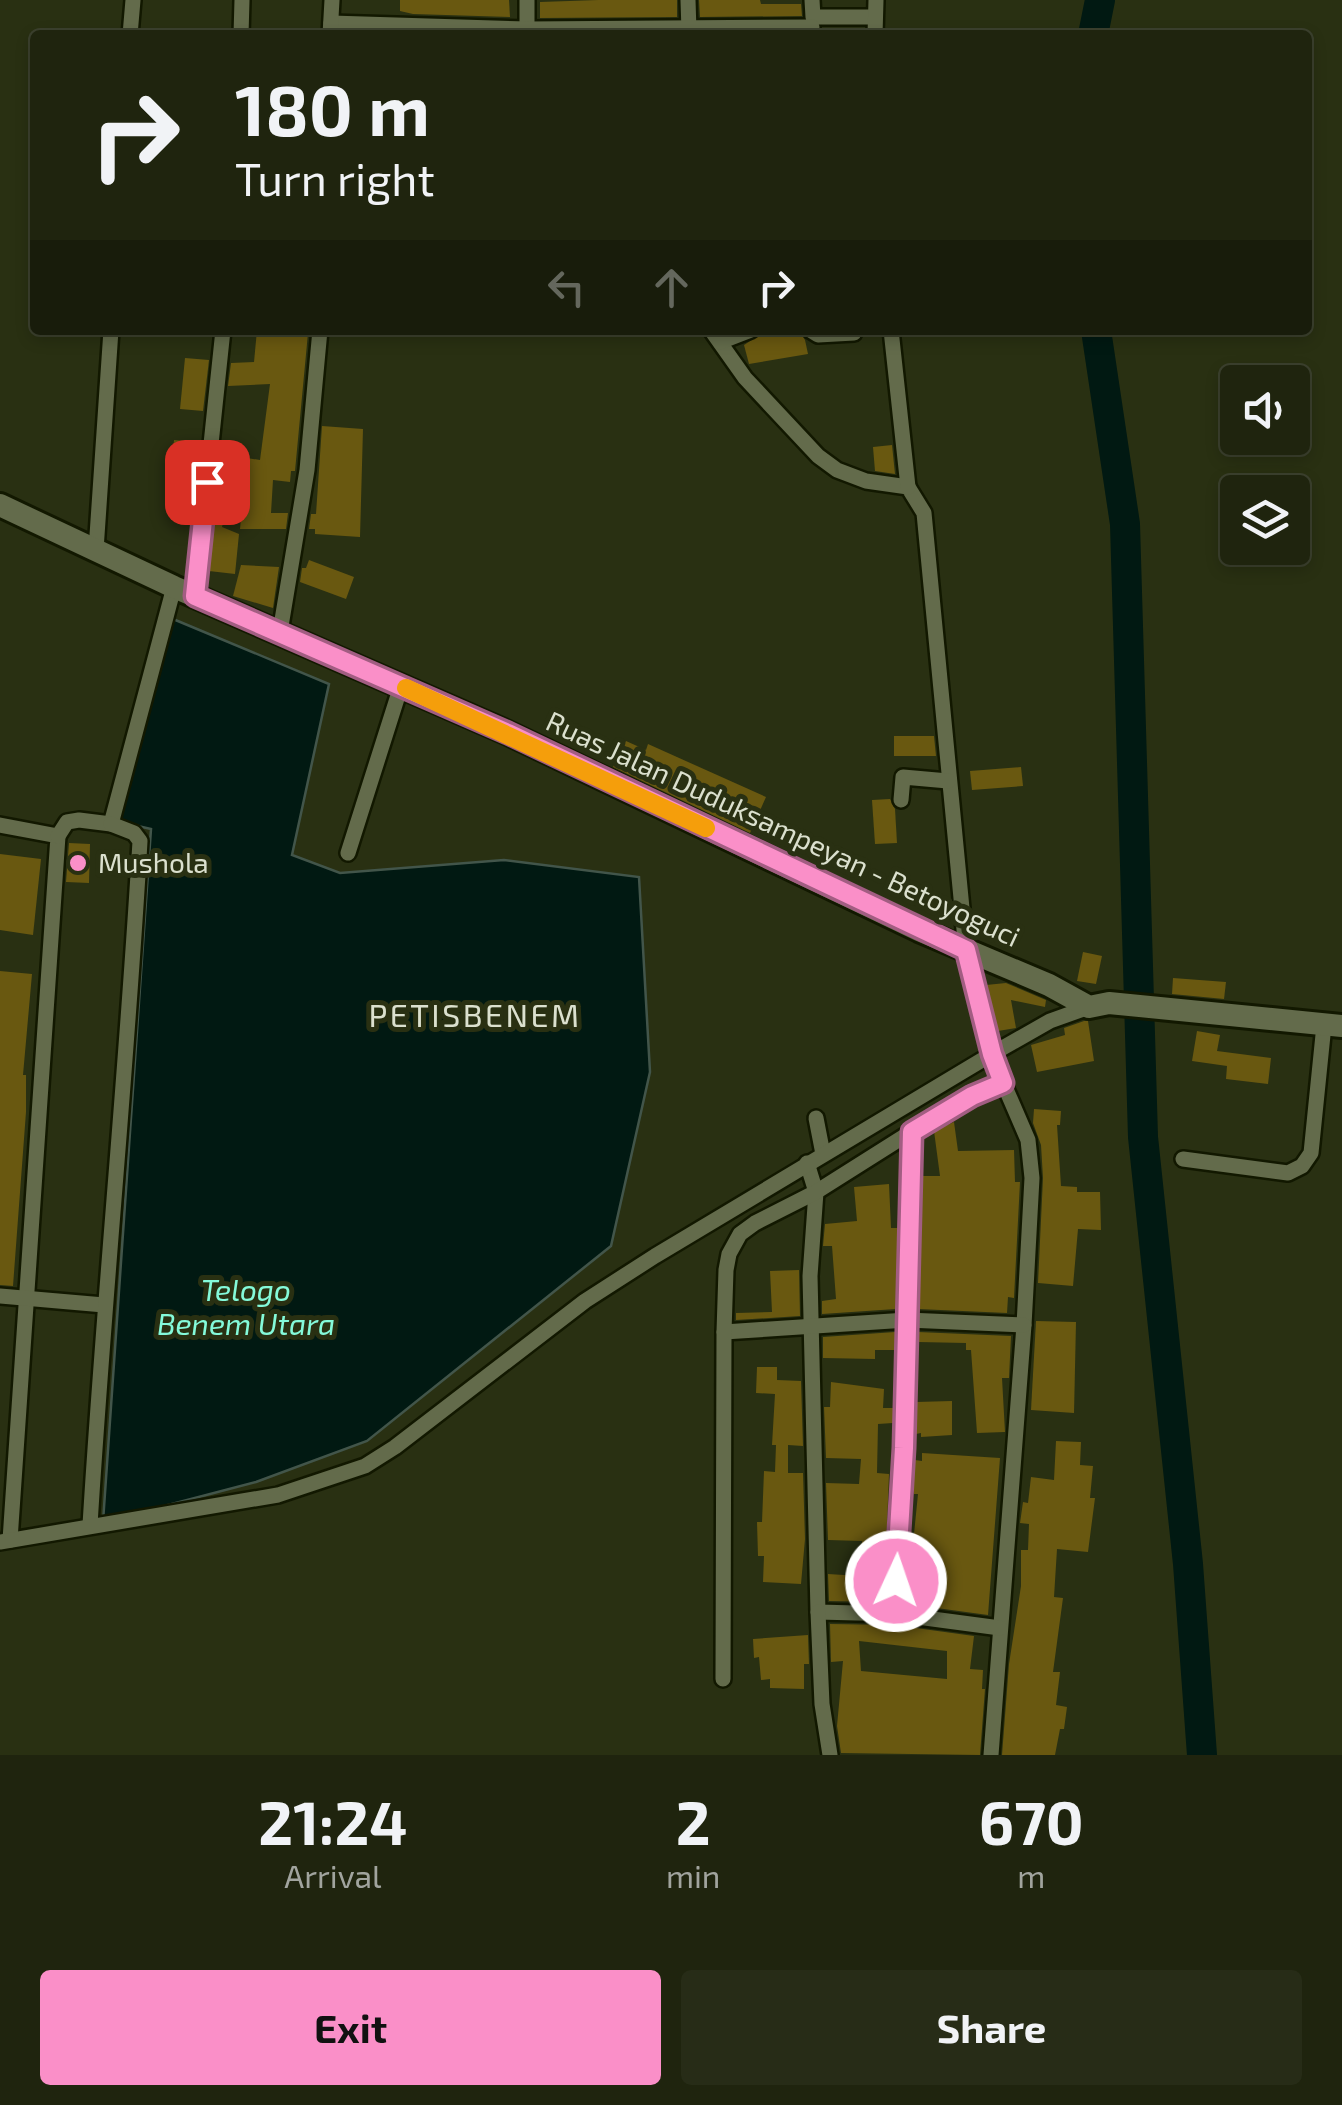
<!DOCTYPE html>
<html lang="en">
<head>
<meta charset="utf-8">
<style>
  :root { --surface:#1f240e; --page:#272c17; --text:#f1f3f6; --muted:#a1a49e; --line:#3c412e; --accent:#fa8fc8 }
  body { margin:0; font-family:"Exo 2",sans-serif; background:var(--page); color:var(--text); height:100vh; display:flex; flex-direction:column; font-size:38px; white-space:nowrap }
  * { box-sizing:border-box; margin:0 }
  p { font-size:32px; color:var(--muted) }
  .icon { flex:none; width:55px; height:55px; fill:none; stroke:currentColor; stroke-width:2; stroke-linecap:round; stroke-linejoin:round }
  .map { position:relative; height:1755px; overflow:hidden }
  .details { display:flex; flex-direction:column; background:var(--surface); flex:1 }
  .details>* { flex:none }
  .guide { position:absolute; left:30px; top:30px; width:1282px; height:305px; border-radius:10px; box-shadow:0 5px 15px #0003,0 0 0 2px var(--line); background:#1f240e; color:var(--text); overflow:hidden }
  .controls { position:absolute; left:1220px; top:365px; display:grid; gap:20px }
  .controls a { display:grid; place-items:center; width:90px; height:90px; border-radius:10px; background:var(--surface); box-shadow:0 5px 15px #0003,0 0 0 2px var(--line); font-size:50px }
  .pin { position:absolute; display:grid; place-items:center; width:85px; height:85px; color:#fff; margin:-42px; border-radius:20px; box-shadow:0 5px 15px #0006 }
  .me { position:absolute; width:110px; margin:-55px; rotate:3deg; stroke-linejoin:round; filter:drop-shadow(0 0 8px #0008) }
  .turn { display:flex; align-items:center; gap:35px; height:210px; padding:0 40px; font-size:45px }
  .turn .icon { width:130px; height:130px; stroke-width:2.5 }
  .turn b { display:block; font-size:70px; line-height:85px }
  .lanes { display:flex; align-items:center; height:95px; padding:0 40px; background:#0003; justify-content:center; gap:50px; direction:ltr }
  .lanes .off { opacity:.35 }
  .eta { display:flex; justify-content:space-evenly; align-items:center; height:170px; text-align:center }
  .eta b { font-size:60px; font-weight:700; line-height:70px }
  .action { display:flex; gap:20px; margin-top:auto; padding:20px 40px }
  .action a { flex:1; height:115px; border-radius:10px; background:var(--accent); color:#111; font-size:40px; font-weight:700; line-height:115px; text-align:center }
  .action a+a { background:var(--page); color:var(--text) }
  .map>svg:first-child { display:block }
  .water { fill:#011912; stroke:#42554a; stroke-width:2.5 }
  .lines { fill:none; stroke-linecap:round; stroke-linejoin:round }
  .river { stroke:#011912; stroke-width:30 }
  .building { fill:#695810; fill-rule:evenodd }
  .street-casing { stroke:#121800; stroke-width:20 }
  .secondary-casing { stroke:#121800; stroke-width:28 }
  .street { stroke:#636b4b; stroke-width:15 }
  .secondary { stroke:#636b4b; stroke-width:22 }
  .route-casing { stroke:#a25d82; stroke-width:25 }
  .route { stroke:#fa8fc8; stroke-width:18 }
  .slow { stroke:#f59e0b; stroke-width:18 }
  .poi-dot { fill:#fa8fc8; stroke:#293012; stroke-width:4 }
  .labels { text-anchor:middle; stroke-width:10; stroke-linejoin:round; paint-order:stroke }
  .street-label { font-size:28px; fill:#dbe0ce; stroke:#293012 }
  .poi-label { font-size:28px; fill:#dbe0ce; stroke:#293012; text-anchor:start }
  .water-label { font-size:30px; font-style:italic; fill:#84fada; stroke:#293012 }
  .quarter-label { font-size:32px; letter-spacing:2.5px; fill:#dbe0ce; stroke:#293012 }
</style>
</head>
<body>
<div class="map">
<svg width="1342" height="1755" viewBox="0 0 1342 1755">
  <rect width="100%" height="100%" fill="#293012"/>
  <path class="water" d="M 173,619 L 329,684 L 292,855 L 340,873 L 504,860 L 639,877 L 650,1072 L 611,1246 L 367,1441 L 256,1482 L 103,1522 L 151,829 L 116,821 Z"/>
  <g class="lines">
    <g class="river">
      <path d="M 1093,35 L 1100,0"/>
      <path d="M 1096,330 L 1125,524 L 1143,1137 L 1188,1564 L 1202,1755"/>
    </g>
  </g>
  <g class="building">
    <path d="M 400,0 L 509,0 L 510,17 L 413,14 L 400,11 Z"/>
    <path d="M 598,0 L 677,0 L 677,17 L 540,18 L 540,2 Z"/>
    <path d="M 699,0 L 760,0 L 761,4 L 801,4 L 802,16 L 700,17 Z"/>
    <path d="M 257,330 L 308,333 L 295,471 L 291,471 L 290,482 L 273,480 L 271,513 L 288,513 L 286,529 L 240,529 L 247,458 L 260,460 L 270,384 L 228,386 L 231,363 L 254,362 Z"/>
    <path d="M 785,330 L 799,330 L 805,340 L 808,354 L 749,364 L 744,345 L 761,334 Z"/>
    <path d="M 185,358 L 209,360 L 203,411 L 180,409 Z"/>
    <path d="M 322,426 L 363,429 L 360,537 L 315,534 L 315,529 L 309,529 L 311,514 L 316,514 Z"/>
    <path d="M 174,440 L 200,442 L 197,466 L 172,464 Z"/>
    <path d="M 892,445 L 895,474 L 875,471 L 873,447 Z"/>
    <path d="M 214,522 L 223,523 L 222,527 L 239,534 L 235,574 L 209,571 Z"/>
    <path d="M 309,560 L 354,577 L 346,599 L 300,582 L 302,568 L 306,568 Z"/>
    <path d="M 241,565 L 279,567 L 273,608 L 233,596 Z"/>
    <path d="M 894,736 L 934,736 L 936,756 L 894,756 Z"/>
    <path d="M 626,741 L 646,750 L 648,744 L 766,797 L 750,833 L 613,767 Z"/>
    <path d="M 1021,767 L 1023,786 L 972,790 L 970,771 Z"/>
    <path d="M 890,799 L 895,809 L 897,843 L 875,844 L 872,800 Z"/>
    <path d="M 69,843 L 90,844 L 89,883 L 66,882 Z"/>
    <path d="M 0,854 L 41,859 L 33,935 L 0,930 Z"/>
    <path d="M 1083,952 L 1102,956 L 1096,984 L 1077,981 Z"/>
    <path d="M 0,971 L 32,974 L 23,1075 L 26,1075 L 26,1112 L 13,1286 L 0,1285 Z"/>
    <path d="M 1173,978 L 1226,982 L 1224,999 L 1172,994 Z"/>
    <path d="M 1006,983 L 1046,1000 L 1045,1007 L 1011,1000 L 1016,1028 L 998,1031 L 986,985 Z"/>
    <path d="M 1084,1021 L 1088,1021 L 1094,1061 L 1037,1072 L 1031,1045 L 1065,1035 L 1064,1028 Z"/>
    <path d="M 1197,1031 L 1220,1035 L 1217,1051 L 1271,1058 L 1268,1084 L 1226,1079 L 1227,1066 L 1192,1061 Z"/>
    <path d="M 1034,1109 L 1061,1111 L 1060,1125 L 1057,1125 L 1061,1186 L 1077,1187 L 1077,1192 L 1100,1192 L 1101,1230 L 1078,1229 L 1073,1286 L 1038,1283 L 1043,1178 L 1041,1145 L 1033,1123 Z"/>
    <path d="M 954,1122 L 958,1151 L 1014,1150 L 1015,1182 L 1020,1182 L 1014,1298 L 1008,1297 L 1007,1313 L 918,1309 L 921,1176 L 940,1176 L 934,1131 Z"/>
    <path d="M 889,1184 L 891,1228 L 898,1228 L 896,1309 L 822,1314 L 822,1301 L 836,1299 L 832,1246 L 823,1246 L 825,1224 L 857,1221 L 854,1187 Z"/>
    <path d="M 799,1270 L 800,1316 L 736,1320 L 736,1313 L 772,1312 L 770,1271 Z"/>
    <path d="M 1036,1321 L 1076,1322 L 1074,1413 L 1031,1410 Z"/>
    <path d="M 895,1332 L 895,1350 L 875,1350 L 875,1359 L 823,1358 L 823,1337 Z"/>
    <path d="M 918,1332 L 1011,1336 L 1009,1378 L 1002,1378 L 1005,1432 L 977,1433 L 971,1350 L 966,1350 L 966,1343 L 918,1342 Z"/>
    <path d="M 757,1367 L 777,1367 L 777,1380 L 801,1381 L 803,1446 L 788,1445 L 788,1473 L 803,1473 L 805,1539 L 801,1584 L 763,1582 L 764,1556 L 758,1556 L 757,1522 L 762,1522 L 764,1471 L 775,1472 L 776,1445 L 772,1445 L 775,1394 L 756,1393 Z"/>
    <path d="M 831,1382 L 884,1389 L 883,1408 L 894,1408 L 893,1423 L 878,1424 L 877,1473 L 889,1474 L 884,1602 L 829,1601 L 828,1574 L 860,1576 L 862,1541 L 828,1540 L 826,1483 L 859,1484 L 861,1459 L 826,1458 L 824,1407 L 830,1407 Z"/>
    <path d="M 952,1401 L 952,1435 L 921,1437 L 921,1433 L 916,1434 L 916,1402 Z"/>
    <path d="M 1056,1441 L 1081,1442 L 1080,1465 L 1093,1466 L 1090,1498 L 1095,1498 L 1088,1552 L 1057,1549 L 1054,1597 L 1063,1598 L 1053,1672 L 1060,1672 L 1056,1705 L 1067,1707 L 1064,1729 L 1060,1729 L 1055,1755 L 1002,1755 L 1009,1664 L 1021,1586 L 1021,1550 L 1028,1550 L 1029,1524 L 1020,1523 L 1023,1502 L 1028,1503 L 1031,1477 L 1054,1480 Z"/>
    <path d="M 922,1453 L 1000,1458 L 988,1615 L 907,1604 L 918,1494 L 914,1494 L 913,1488 L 915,1460 L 922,1461 Z"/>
    <path d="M 830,1624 L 894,1625 L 974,1636 L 970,1669 L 983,1670 L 982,1689 L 985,1689 L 980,1755 L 841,1753 L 837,1726 L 843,1661 L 831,1662 ZM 859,1641 L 947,1651 L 947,1679 L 861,1671 Z"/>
    <path d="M 808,1635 L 809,1664 L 804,1664 L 804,1689 L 770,1688 L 770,1679 L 761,1680 L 759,1657 L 754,1658 L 753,1639 Z"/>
  </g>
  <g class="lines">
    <defs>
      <g id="street">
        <path d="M 527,0 L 527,35"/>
        <path d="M 688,0 L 689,31"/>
        <path d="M 812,0 L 813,17 L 875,17"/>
        <path d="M 331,23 L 527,29 L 812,27"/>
        <path d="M 130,35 L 133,0"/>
        <path d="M 241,35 L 242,0"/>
        <path d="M 330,35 L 332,0"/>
        <path d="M 875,35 L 876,0"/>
        <path d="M 711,330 L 745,378 L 818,456 L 837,470 L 866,481 L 908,487 L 924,513 L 966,950 L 993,1059 L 1028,1140 L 1032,1178 L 1024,1325 L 991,1755"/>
        <path d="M 810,330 L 818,335 L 854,333"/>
        <path d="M 891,330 L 908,487"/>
        <path d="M 720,342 L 751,330"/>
        <path d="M 96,550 L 111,330"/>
        <path d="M 195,596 L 223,330"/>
        <path d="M 280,632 L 307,470 L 320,330"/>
        <path d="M 901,800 L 903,777 L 948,781"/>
        <path d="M 0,825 L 58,836 L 10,1540"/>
        <path d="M 58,836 L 67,822 L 79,820 L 111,824 L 174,587"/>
        <path d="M 348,853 L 401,686"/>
        <path d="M 816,1118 L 823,1154"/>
        <path d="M 1183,1159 L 1288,1173 L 1302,1166 L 1311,1153 L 1324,1025"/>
        <path d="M 807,1163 L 816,1192 L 810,1276 L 818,1612 L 895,1614 L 1000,1628"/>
        <path d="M 0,1296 L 104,1305"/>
        <path d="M 724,1332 L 907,1320 L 1024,1325"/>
        <path d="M 90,1525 C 104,1296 127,1069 140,841 L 134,833 L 111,824"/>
        <path d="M 0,1542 L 278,1495 L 365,1466 L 395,1447 L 585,1301 L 655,1256 L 992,1054 L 1050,1021 L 1089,1007"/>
        <path d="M 818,1612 L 822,1704 L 830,1755"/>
        <path d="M 895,1614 L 904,1448 L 911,1132 L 972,1096 L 1003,1083"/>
        <path d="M 723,1679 L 724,1332 L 726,1270 L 729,1254 L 740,1234 L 755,1223 L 816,1192 L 911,1132"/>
      </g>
      <path id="secondary" d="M 0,505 L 174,587 L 508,733 L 919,930 L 1049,985 L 1089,1007 L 1109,1003 L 1342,1026"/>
    </defs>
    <use href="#street" class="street-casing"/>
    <use href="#secondary" class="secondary-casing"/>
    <use href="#street" class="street"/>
    <use href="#secondary" class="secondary"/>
  </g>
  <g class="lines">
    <defs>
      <path id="route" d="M 207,482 L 195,596 L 508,733 L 966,950 L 992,1054 L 1003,1083 L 972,1096 L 912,1132 L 904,1448 L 896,1581"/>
    </defs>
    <use href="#route" class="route-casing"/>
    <use href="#route" class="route"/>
    <path class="slow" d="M 406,688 L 706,828"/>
  </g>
  <circle class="poi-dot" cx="78" cy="863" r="10"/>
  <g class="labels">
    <g class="street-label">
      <text transform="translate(783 829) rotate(25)" y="10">Ruas Jalan Duduksampeyan - Betoyoguci</text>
    </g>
    <g class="poi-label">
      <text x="98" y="873">Mushola</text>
    </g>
    <g class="water-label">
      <text x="246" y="1301">Telogo<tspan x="246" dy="34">Benem Utara</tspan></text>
    </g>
    <g class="quarter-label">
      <text x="475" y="1027">PETISBENEM</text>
    </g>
  </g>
</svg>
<div class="controls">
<a><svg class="icon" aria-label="sound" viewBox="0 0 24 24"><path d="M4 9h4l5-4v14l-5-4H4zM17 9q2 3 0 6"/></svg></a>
<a><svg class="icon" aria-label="layers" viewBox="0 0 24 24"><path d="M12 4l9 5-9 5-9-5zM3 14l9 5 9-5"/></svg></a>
</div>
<div class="pin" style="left:207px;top:482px;background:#d93025"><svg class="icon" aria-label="arrive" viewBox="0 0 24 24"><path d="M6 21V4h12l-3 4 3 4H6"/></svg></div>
<svg class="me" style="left:896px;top:1581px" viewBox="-20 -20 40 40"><circle r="17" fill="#fa8fc8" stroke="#fff" stroke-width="3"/><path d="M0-11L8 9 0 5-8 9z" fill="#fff"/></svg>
<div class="guide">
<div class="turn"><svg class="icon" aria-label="right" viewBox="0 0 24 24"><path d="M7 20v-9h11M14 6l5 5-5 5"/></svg><div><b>180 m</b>Turn right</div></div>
<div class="lanes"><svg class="icon off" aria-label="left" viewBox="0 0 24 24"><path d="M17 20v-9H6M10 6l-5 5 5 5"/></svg><svg class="icon off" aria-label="ahead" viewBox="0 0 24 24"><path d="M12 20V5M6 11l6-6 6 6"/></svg><svg class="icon" aria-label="right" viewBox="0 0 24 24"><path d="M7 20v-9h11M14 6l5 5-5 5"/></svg></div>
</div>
</div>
<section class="details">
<div class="eta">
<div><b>21:24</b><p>Arrival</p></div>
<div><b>2</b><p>min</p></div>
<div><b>670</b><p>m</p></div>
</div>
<div class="action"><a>Exit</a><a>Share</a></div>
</section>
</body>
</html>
